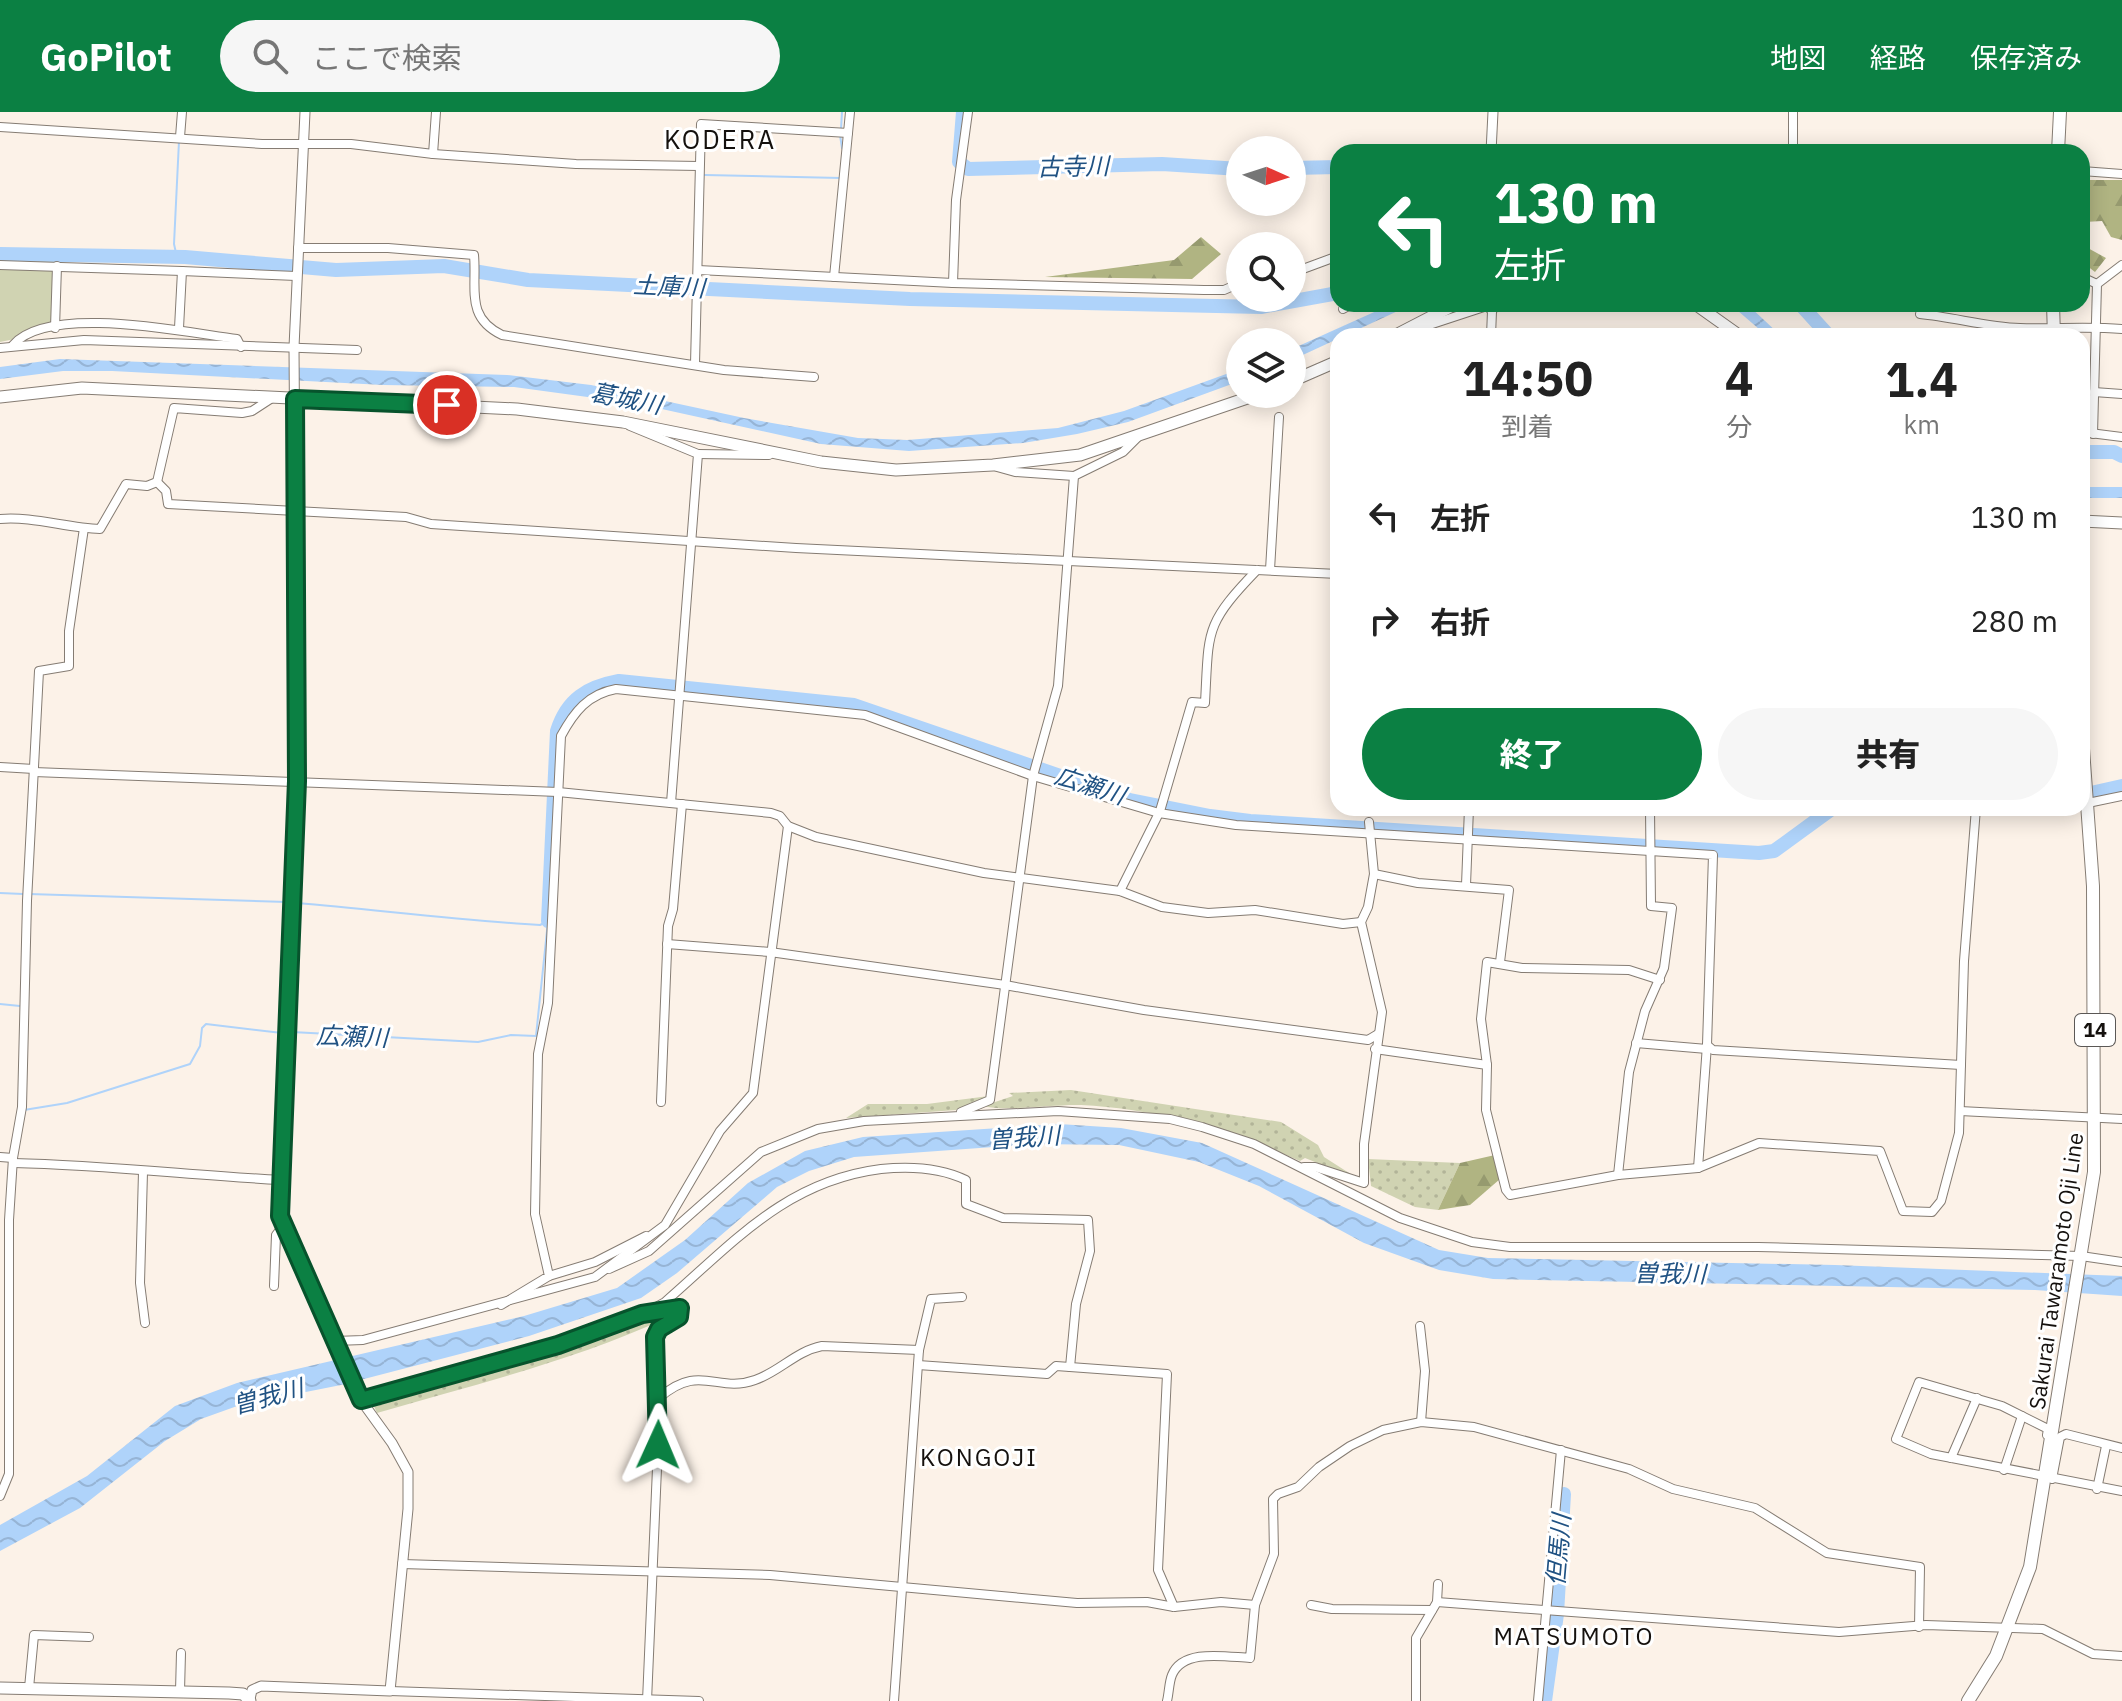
<!DOCTYPE html>
<html lang="ja">
<head>
<meta charset="utf-8">
<style>
  :root { --surface:#fff; --page:#f6f6f6; --text:#222; --muted:#767676; --accent:#0b8043 }
  body { margin:0; font-family:"IBM Plex Sans","Noto Sans JP",sans-serif; background:var(--page); color:var(--text); height:100vh; display:flex; flex-direction:column; font-size:30px; white-space:nowrap }
  * { box-sizing:border-box; margin:0 }
  p { font-size:26px; color:var(--muted) }
  .icon { flex:none; width:44px; height:44px; fill:none; stroke:currentColor; stroke-width:2; stroke-linecap:round; stroke-linejoin:round }
  .map { position:relative; flex:1; overflow:hidden }
  .details { position:absolute; left:1330px; top:216px; width:760px; height:488px; display:flex; flex-direction:column; background:var(--surface); border-radius:24px; box-shadow:0 4px 20px #0003 }
  .details>* { flex:none }
  .top-card { position:absolute; left:1330px; top:32px; width:760px; height:168px; border-radius:24px; box-shadow:0 4px 20px #0003; background:#0b8043; color:#fff; overflow:hidden }
  .needle { width:52px; rotate:93deg }
  .tools { position:absolute; left:1226px; top:24px; display:grid; gap:16px }
  .tools a { display:grid; place-items:center; width:80px; height:80px; border-radius:50%; background:var(--surface); box-shadow:0 4px 20px #0003; font-size:40px }
  .pin { position:absolute; display:grid; place-items:center; width:68px; height:68px; color:#fff; margin:-34px; border:4px solid #fff; border-radius:50%; box-shadow:0 2px 8px #0007 }
  .me { position:absolute; width:88px; margin:-44px; rotate:1deg; stroke-linejoin:round; filter:drop-shadow(0 0 6px #0008) }
  .turn { display:flex; align-items:center; gap:28px; height:168px; padding:0 32px; font-size:36px }
  .turn .icon { width:104px; height:104px; stroke-width:2.5 }
  .turn b { display:block; font-size:56px; line-height:68px }
  .eta { display:flex; justify-content:space-evenly; align-items:center; height:136px; text-align:center }
  .eta b { font-size:48px; font-weight:800; line-height:56px }
  .button { display:flex; gap:16px; margin-top:auto; padding:16px 32px }
  .button a { flex:1; height:92px; border-radius:48px; background:var(--accent); color:#fff; font-size:32px; font-weight:800; line-height:92px; text-align:center }
  .button a+a { background:var(--page); color:var(--text) }
  ul { padding:0; list-style:none }
  li { display:flex; align-items:center; gap:24px; height:104px; padding:0 32px }
  li div { flex:1 }
  li b { display:block; font-size:30px }
  li em { font-style:normal }
  header { display:flex; align-items:center; gap:48px; box-sizing:border-box; height:112px; padding:0 40px; background:var(--accent); color:#fff }
  header strong { font-size:38px }
  nav { display:flex; gap:44px; margin-inline-start:auto; font-size:28px }
  .search { width:560px; height:72px; background:var(--page); display:flex; align-items:center; gap:20px; box-sizing:border-box; padding:0 28px; border-radius:44px; color:var(--muted); font-size:30px }
  .map>svg:first-child { display:block }
  .grass { fill:url(#grass-dots) }
  .forest { fill:url(#forest-firs) }
  .park { fill:#d0d3b2 }
  .water { fill:url(#water-waves) }
  .lines { fill:none; stroke-linecap:round; stroke-linejoin:round }
  .stream { stroke:#afd3fa; stroke-width:2 }
  .river { stroke:#afd3fa; stroke-width:14 }
  .minor-casing { stroke:#857c73; stroke-width:10 }
  .tertiary-casing { stroke:#857c73; stroke-width:11 }
  .secondary-casing { stroke:#857c73; stroke-width:13 }
  .primary-casing { stroke:#857c73; stroke-width:14 }
  .minor { stroke:#fff; stroke-width:8 }
  .tertiary { stroke:#fff; stroke-width:9 }
  .secondary { stroke:#fff; stroke-width:11 }
  .primary { stroke:#fff; stroke-width:12 }
  .route-casing { stroke:#07532c; stroke-width:20 }
  .route { stroke:#0b8043; stroke-width:14 }
  .labels { text-anchor:middle; stroke-width:6; stroke-linejoin:round; paint-order:stroke }
  .shield { fill:#fff; stroke:#5b5856; stroke-width:2 }
  .shield-label { font-size:20px; font-weight:bold; fill:#15110e }
  .street-label { font-size:22px; fill:#15110e; stroke:#fff }
  .water-label { font-size:24px; font-style:italic; fill:#205283; stroke:#fff }
  .neighbourhood-label { font-size:24px; letter-spacing:2px; fill:#15110e; stroke:#fff }
  .quarter-label { font-size:26px; letter-spacing:2px; fill:#15110e; stroke:#fff }
</style>
</head>
<body>
<header>
<strong>GoPilot</strong>
<div class="search"><svg class="icon" aria-label="search" viewBox="0 0 24 24"><circle cx="10" cy="10" r="6"/><path d="M15 15l6 6"/></svg>ここで検索</div>
<nav><a>地図</a><a>経路</a><a>保存済み</a></nav>
</header>
<div class="map">
<svg width="2122" height="1589" viewBox="0 0 2122 1589">
  <defs>
    <pattern id="grass-dots" width="8" height="8" patternUnits="userSpaceOnUse" patternTransform="scale(2)"><rect width="8" height="8" fill="#d0d3b2"/><path d="M2 2h.1M6 6h.1" fill="none" stroke="#b2b498" stroke-width="1.8" stroke-linecap="round"/></pattern>
    <pattern id="forest-firs" width="22" height="20" patternUnits="userSpaceOnUse" patternTransform="scale(2)"><rect width="22" height="20" fill="#b0b482"/><path d="M5 1l3.5 6h-7zM16 11l3.5 6h-7z" fill="#969a6f"/></pattern>
    <pattern id="water-waves" width="16" height="10" patternUnits="userSpaceOnUse" patternTransform="scale(2)"><rect width="16" height="10" fill="#afd3fa"/><path d="M0 5q4-4 8 0t8 0" fill="none" stroke="#96b4d5"/></pattern>
  </defs>
  <rect width="100%" height="100%" fill="#fcf2e8"/>
  <g class="grass">
    <path d="M 1071,978 L 1281,1010 L 1318,1033 L 1324,1045 L 1360,1068 L 1305,1046 L 1300,1049 C 1228,1018 1160,997 1081,993 C 1053,992 1005,1000 983,994 L 1013,984 L 1009,981 Z"/>
    <path d="M 989,984 L 956,998 L 846,1006 L 868,992 L 927,992 Z"/>
    <path d="M 1368,1047 L 1460,1051 L 1438,1098 L 1415,1095 L 1371,1074 Z"/>
    <path d="M 667,1201 L 666,1206 C 574,1249 475,1272 377,1301 L 373,1292 L 378,1285 L 535,1245 Z"/>
  </g>
  <g class="forest">
    <path d="M 2082,68 L 2122,68 L 2122,128 L 2111,125 L 2102,109 L 2085,110 L 2086,135 L 2106,146 L 2095,160 L 2082,150 Z"/>
    <path d="M 1201,125 L 1221,142 L 1192,167 L 1045,165 L 1174,148 Z"/>
    <path d="M 1495,1043 L 1500,1067 L 1470,1093 L 1438,1098 L 1460,1051 Z"/>
  </g>
  <path class="park" d="M 0,149 L 59,149 L 59,218 L 0,230 Z"/>
  <g class="water">
    <path d="M 1392,192 L 1413,192 L 1292,248 L 1292,237 Z"/>
    <path d="M 1730,192 L 1747,192 L 1781,224 L 1767,224 Z"/>
    <path d="M 60,247 L 507,263 L 591,273 L 744,306 L 858,326 L 907,328 L 1058,316 L 1124,299 L 1240,257 L 1240,269 L 1128,310 L 1077,322 L 1023,331 L 909,339 L 821,332 L 639,292 L 514,275 L 383,273 L 112,259 L 63,259 L 0,267 L 0,255 Z"/>
    <rect x="2082" y="375" width="40" height="11"/>
    <path d="M 1059,1012 L 1121,1016 L 1202,1031 L 1439,1138 L 1488,1146 L 1835,1153 L 2122,1164 L 2122,1184 L 2035,1178 L 1493,1167 L 1439,1158 L 1364,1131 L 1259,1074 L 1199,1050 L 1119,1033 L 1034,1032 L 854,1045 L 809,1059 L 777,1075 L 677,1161 L 641,1186 L 529,1224 L 341,1273 L 240,1293 L 201,1307 L 165,1329 L 80,1396 L 0,1439 L 0,1413 L 87,1364 L 175,1294 L 237,1271 L 524,1204 L 617,1176 L 685,1128 L 748,1071 L 805,1039 L 863,1025 Z"/>
  </g>
  <g class="lines">
    <g class="stream">
      <path d="M 841,17 L 842,0"/>
      <path d="M 840,23 L 842,36"/>
      <path d="M 179,29 L 174,132 L 176,141 L 185,145"/>
      <path d="M 705,63 L 841,66"/>
      <path d="M 0,781 L 23,782"/>
      <path d="M 29,782 L 287,790"/>
      <path d="M 0,892 L 20,894"/>
      <path d="M 292,920 L 478,930 L 511,923 L 536,924 L 548,809 L 540,813 C 458,808 379,798 297,791"/>
      <path d="M 24,998 L 67,991 L 190,952 L 200,934 L 202,916 L 206,912 L 282,921"/>
    </g>
    <g class="river">
      <path d="M 963,0 L 959,50 L 968,57 L 1162,52 L 1240,57"/>
      <path d="M 1292,56 L 1338,55"/>
      <path d="M 0,142 L 185,145 L 336,158 L 444,154 L 528,168 L 910,187 L 1261,195 L 1338,181"/>
      <path d="M 1800,192 L 1829,224"/>
      <path d="M 2082,340 L 2114,340 L 2122,344"/>
      <path d="M 2082,683 L 2122,674"/>
      <path d="M 548,809 L 557,619 C 567,587 587,575 619,569 L 854,593 L 1130,688 L 1210,704 L 1250,709 L 1759,741 L 1774,739 L 1833,696"/>
      <path d="M 1545,1589 L 1557,1502 L 1564,1382"/>
    </g>
    <defs>
      <g id="minor">
        <path d="M 0,15 L 262,32 L 351,32 L 433,42 L 576,52 L 699,54"/>
        <path d="M 180,25 L 182,0"/>
        <path d="M 1793,40 L 1793,0"/>
        <path d="M 433,42 L 436,0"/>
        <path d="M 2082,59 L 2122,62"/>
        <path d="M 298,136 L 388,136 L 474,143 C 477,177 465,205 502,223 L 724,258 L 814,265"/>
        <path d="M 0,153 L 182,159"/>
        <path d="M 698,158 L 953,171 L 1204,178 L 1224,178 L 1240,171"/>
        <path d="M 1292,161 L 1338,144"/>
        <path d="M 834,165 L 848,21"/>
        <path d="M 2082,165 L 2097,172"/>
        <path d="M 953,171 L 956,88 L 968,0"/>
        <path d="M 1343,197 L 1352,192"/>
        <path d="M 1920,202 C 1953,205 1987,215 2020,216 C 2055,217 2088,214 2122,217"/>
        <path d="M 55,216 L 57,154"/>
        <path d="M 179,216 L 182,159 L 296,164"/>
        <path d="M 1411,219 L 1487,194 L 1492,199"/>
        <path d="M 1491,224 L 1492,199 L 1497,192"/>
        <path d="M 13,233 C 49,191 188,221 237,227 L 241,235"/>
        <path d="M 0,236 L 84,228 L 357,238"/>
        <path d="M 695,252 L 701,12 L 848,21 L 850,0"/>
        <path d="M 2094,280 L 2122,282"/>
        <path d="M 630,314 L 698,342 L 671,691"/>
        <path d="M 2082,320 L 2122,325"/>
        <path d="M 2093,322 L 2097,172 L 2122,153"/>
        <path d="M 698,342 L 769,343"/>
        <path d="M 997,355 L 1015,360 L 1074,364"/>
        <path d="M 157,370 L 166,379 L 168,392 L 406,405 L 431,412 L 796,436 L 1338,462"/>
        <path d="M 157,370 L 174,296 L 242,301 L 252,299 L 272,286"/>
        <path d="M 0,407 C 32,404 67,416 100,417 L 126,372 L 147,374 L 157,370"/>
        <path d="M 1270,458 L 1279,305"/>
        <path d="M 1338,480 L 1338,518"/>
        <path d="M 0,655 L 34,657"/>
        <path d="M 34,660 L 558,680 L 771,701 L 780,704 L 788,714 L 816,725 L 984,761 L 1120,779 L 1162,795 L 1208,801 L 1255,798 L 1343,812 L 1361,810"/>
        <path d="M 2083,692 L 2122,684"/>
        <path d="M 1374,762 L 1418,771 L 1509,778 L 1500,850"/>
        <path d="M 1466,773 L 1469,696"/>
        <path d="M 1120,779 L 1160,699 L 1192,590 L 1205,591 C 1209,518 1204,513 1257,458"/>
        <path d="M 667,832 L 770,840 L 1005,873 L 1144,898 L 1368,928 L 1378,922"/>
        <path d="M 1636,931 L 1707,937"/>
        <path d="M 1707,933 L 1713,938 L 1961,953"/>
        <path d="M 1375,937 L 1487,953 L 1486,998 L 1506,1078 L 1510,1083 L 1618,1063 L 1698,1056 L 1759,1031 L 1880,1039 L 1903,1099 L 1932,1100 L 1941,1089 L 1959,1021 L 1964,849 L 1976,696"/>
        <path d="M 1487,953 L 1481,907 L 1487,850 L 1522,856 L 1629,858 L 1660,868"/>
        <path d="M 661,990 L 668,814 L 673,797 L 682,692"/>
        <path d="M 1960,999 L 2122,1007"/>
        <path d="M 961,1000 L 990,988 L 1033,664 L 1058,574 L 1074,364 L 1123,340 L 1138,325"/>
        <path d="M 0,1045 L 13,1046"/>
        <path d="M 14,1051 C 103,1053 191,1063 280,1068"/>
        <path d="M 1304,1055 L 1315,1055 L 1364,1071 L 1364,1032 L 1382,900 L 1361,810 L 1368,795 L 1374,762 L 1369,710"/>
        <path d="M 143,1060 L 140,1171 L 145,1211"/>
        <path d="M 1618,1063 L 1629,960 L 1645,899 L 1664,856 L 1672,796 L 1651,794 L 1650,696"/>
        <path d="M 609,1157 L 649,1139 L 761,1040 L 818,1017 L 864,1009 L 1058,999 L 1170,1007 L 1202,1015 L 1254,1032 L 1400,1106 L 1472,1130 L 1510,1135 L 1758,1135 L 2081,1144 L 2122,1150"/>
        <path d="M 549,1164 L 595,1150 L 646,1124"/>
        <path d="M 274,1174 L 276,1123 L 283,1114"/>
        <path d="M 501,1193 L 549,1164 L 535,1102 L 538,942 L 548,891 L 561,624 C 574,600 588,582 616,577 L 865,603 L 1033,664 L 1159,701 L 1236,713 L 1713,743 L 1707,933 L 1698,1056"/>
        <path d="M 647,1200 L 665,1190 C 734,1130 786,1069 881,1057 C 910,1054 939,1055 966,1068 L 966,1092 L 1003,1106 L 1088,1108 L 1090,1139 L 1076,1192 L 1070,1255"/>
        <path d="M 1420,1214 L 1425,1259 L 1421,1310"/>
        <path d="M 335,1229 L 363,1228 L 595,1165 L 665,1113 L 720,1019 L 753,981 L 788,714"/>
        <path d="M 918,1253 L 1047,1262 L 1056,1254 L 1167,1262 L 1158,1458 L 1174,1495"/>
        <path d="M 659,1286 C 700,1250 717,1282 755,1268 C 779,1260 796,1239 822,1234 L 919,1238"/>
        <path d="M 361,1288 L 558,1233 L 642,1202 L 680,1196 L 679,1205 L 659,1217 L 655,1225 L 658,1333 L 647,1589"/>
        <path d="M 2047,1323 L 2048,1317 L 2002,1294 L 1919,1270 L 1896,1327 L 1931,1342 L 2122,1379"/>
        <path d="M 1951,1346 L 1977,1286"/>
        <path d="M 2004,1358 L 2022,1304"/>
        <path d="M 2052,1367 L 2060,1325 L 2066,1322 L 2122,1336"/>
        <path d="M 2097,1377 L 2106,1334"/>
        <path d="M 0,1384 L 9,1362 L 9,1108 L 13,1046 L 22,995 L 27,789 L 39,559 L 69,554 L 69,519 L 84,416"/>
        <path d="M 402,1452 L 770,1463 L 1077,1491 L 1147,1490 L 1174,1495 L 1221,1490 L 1255,1493"/>
        <path d="M 1437,1490 L 1839,1520 L 1926,1513 L 2043,1517 L 2093,1542 L 2122,1544"/>
        <path d="M 1311,1493 L 1332,1497 L 1432,1498"/>
        <path d="M 29,1576 L 34,1523 L 89,1525"/>
        <path d="M 180,1579 L 181,1541"/>
        <path d="M 390,1579 L 699,1589"/>
        <path d="M 894,1589 L 919,1238 L 931,1187 L 962,1185"/>
        <path d="M 1167,1589 C 1169,1581 1169,1570 1172,1563 C 1183,1536 1227,1545 1250,1546 L 1255,1493 L 1274,1442 L 1273,1387 L 1278,1382 L 1298,1375 L 1319,1355 L 1350,1334 L 1383,1318 L 1421,1310 L 1474,1315 L 1629,1357 L 1673,1377 L 1755,1396 L 1827,1441 L 1920,1455 L 1919,1515"/>
        <path d="M 1416,1589 L 1416,1526 L 1437,1490 L 1438,1472"/>
        <path d="M 1538,1589 L 1561,1338"/>
      </g>
      <g id="tertiary">
        <path d="M 1491,40 L 1493,0"/>
        <path d="M 250,1587 L 252,1578 L 261,1574 L 390,1579 L 408,1397 L 408,1360 L 392,1331 L 358,1284 L 280,1104 L 297,669 L 294,235 L 305,0"/>
      </g>
      <g id="secondary">
        <path d="M 1695,192 L 1740,224"/>
        <path d="M 1394,224 L 1456,192"/>
        <path d="M 1292,269 L 1338,249"/>
        <path d="M 0,285 L 82,276 L 517,297 L 623,310 L 821,350 L 896,358 L 993,353 L 1080,343 L 1259,282"/>
        <path d="M 2082,409 L 2122,411"/>
        <path d="M 0,1576 L 229,1581 L 243,1582 L 250,1589"/>
      </g>
      <g id="primary">
        <path d="M 2058,40 L 2060,0"/>
        <path d="M 2053,192 L 2054,224"/>
        <path d="M 1968,1589 L 1996,1544 L 2030,1455 L 2094,1060 L 2093,774 L 2082,623"/>
      </g>
    </defs>
    <use href="#minor" class="minor-casing"/>
    <use href="#tertiary" class="tertiary-casing"/>
    <use href="#secondary" class="secondary-casing"/>
    <use href="#primary" class="primary-casing"/>
    <use href="#minor" class="minor"/>
    <use href="#tertiary" class="tertiary"/>
    <use href="#secondary" class="secondary"/>
    <use href="#primary" class="primary"/>
  </g>
  <g class="lines">
    <defs>
      <path id="route" d="M 447,293 L 295,287 L 297,669 L 280,1104 L 361,1288 L 558,1233 L 642,1202 L 680,1196 L 679,1205 L 659,1217 L 655,1225 L 658,1333"/>
    </defs>
    <use href="#route" class="route-casing"/>
    <use href="#route" class="route"/>
  </g>
  <g class="labels">
    <rect class="shield" x="2075" y="902" width="40" height="32" rx="6"/>
    <g class="shield-label">
      <text x="2095" y="925">14</text>
    </g>
    <g class="street-label">
      <text transform="translate(2056 1159) rotate(-82)" y="8">Sakurai Tawaramoto Oji Line</text>
    </g>
    <g class="water-label">
      <text transform="translate(1073 55) rotate(-1)" y="8">古寺川</text>
      <text transform="translate(669 175) rotate(3)" y="8">土庫川</text>
      <text transform="translate(626 287) rotate(11)" y="8">葛城川</text>
      <text transform="translate(1090 674) rotate(18)" y="8">広瀬川</text>
      <text transform="translate(352 925) rotate(2)" y="8">広瀬川</text>
      <text transform="translate(1024 1026) rotate(-4)" y="8">曽我川</text>
      <text transform="translate(1670 1162) rotate(1)" y="8">曽我川</text>
      <text transform="translate(268 1285) rotate(-15)" y="8">曽我川</text>
      <text transform="translate(1559 1438) rotate(-85)" y="8">但馬川</text>
    </g>
    <g class="neighbourhood-label">
      <text x="979" y="1354">KONGOJI</text>
      <text x="1574" y="1533">MATSUMOTO</text>
    </g>
    <g class="quarter-label">
      <text x="720" y="37">KODERA</text>
    </g>
  </g>
</svg>
<div class="tools">
<a><svg class="needle" viewBox="-14 -14 28 28"><path d="M0-13l5 13h-10z" fill="#e53935"/><path d="M0 13l5-13h-10z" fill="#767676"/></svg></a>
<a><svg class="icon" aria-label="search" viewBox="0 0 24 24"><circle cx="10" cy="10" r="6"/><path d="M15 15l6 6"/></svg></a>
<a><svg class="icon" aria-label="layers" viewBox="0 0 24 24"><path d="M12 4l9 5-9 5-9-5zM3 14l9 5 9-5"/></svg></a>
</div>
<div class="pin" style="left:447px;top:293px;background:#d93025"><svg class="icon" aria-label="arrive" viewBox="0 0 24 24"><path d="M6 21V4h12l-3 4 3 4H6"/></svg></div>
<svg class="me" style="left:658px;top:1333px" viewBox="-20 -20 40 40"><path d="M0-17L14 15 0 8-14 15z" fill="#0b8043" stroke="#fff" stroke-width="4"/></svg>
<div class="top-card">
<div class="turn"><svg class="icon" aria-label="left" viewBox="0 0 24 24"><path d="M17 20v-9H6M10 6l-5 5 5 5"/></svg><div><b>130 m</b>左折</div></div>
</div>
<section class="details">
<div class="eta">
<div><b>14:50</b><p>到着</p></div>
<div><b>4</b><p>分</p></div>
<div><b>1.4</b><p>km</p></div>
</div>
<ul>
<li><svg class="icon" aria-label="left" viewBox="0 0 24 24"><path d="M17 20v-9H6M10 6l-5 5 5 5"/></svg><div><b>左折</b></div><em>130 m</em></li>
<li><svg class="icon" aria-label="right" viewBox="0 0 24 24"><path d="M7 20v-9h11M14 6l5 5-5 5"/></svg><div><b>右折</b></div><em>280 m</em></li>
</ul>
<div class="button"><a>終了</a><a>共有</a></div>
</section>
</div>
</body>
</html>
